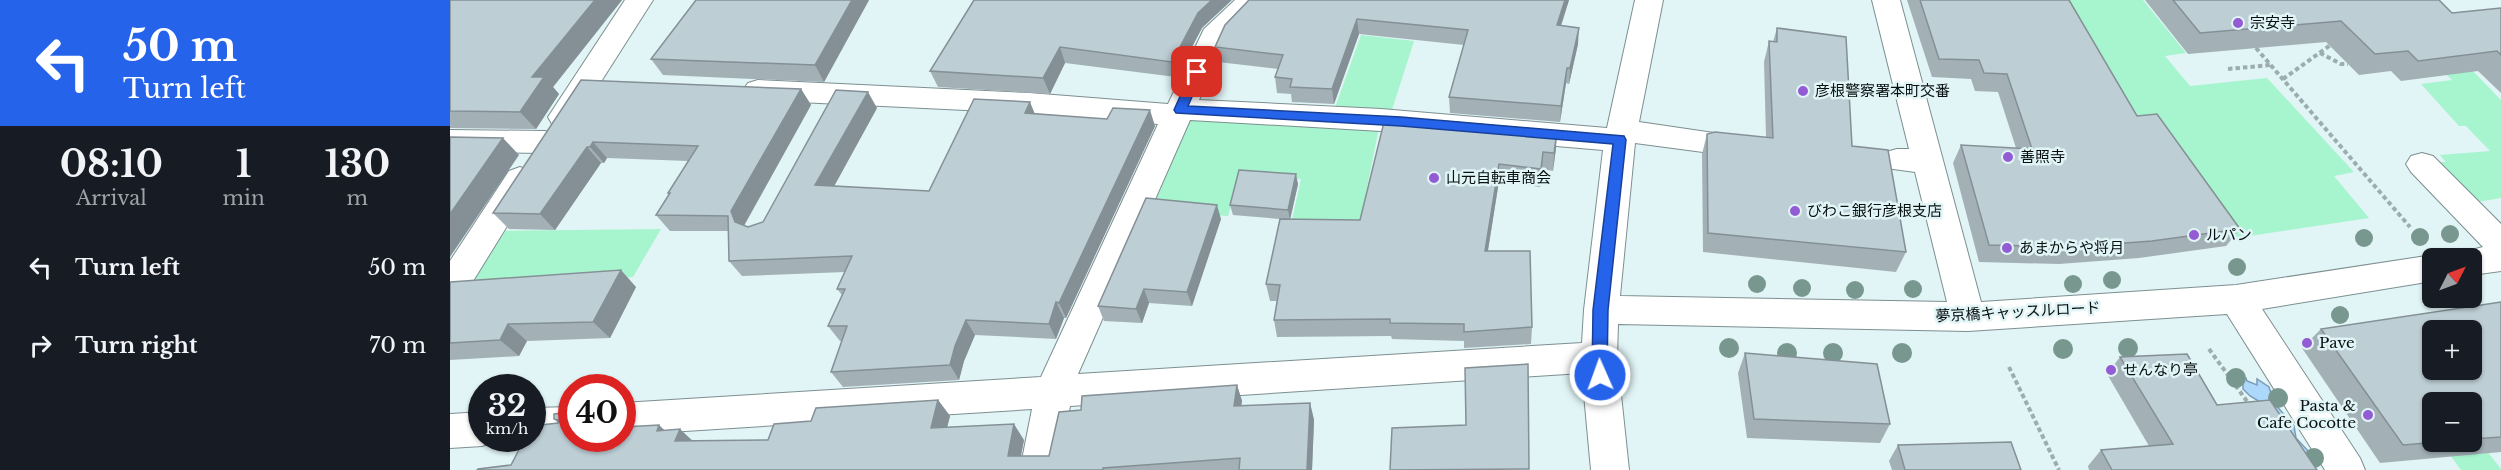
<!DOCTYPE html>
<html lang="en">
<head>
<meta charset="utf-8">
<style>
  :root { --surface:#171b24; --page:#242831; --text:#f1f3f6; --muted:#9ea1a6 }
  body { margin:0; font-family:"Libre Baskerville","Noto Sans JP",serif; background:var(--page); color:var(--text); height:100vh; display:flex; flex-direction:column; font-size:22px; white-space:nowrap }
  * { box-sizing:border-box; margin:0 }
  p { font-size:20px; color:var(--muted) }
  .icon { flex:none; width:33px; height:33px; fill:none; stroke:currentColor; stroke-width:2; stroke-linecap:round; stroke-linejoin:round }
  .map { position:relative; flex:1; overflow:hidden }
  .details { display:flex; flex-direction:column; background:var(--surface); width:450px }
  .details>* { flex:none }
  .hud { background:#2563eb; color:#fff; overflow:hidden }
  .needle { width:39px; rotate:48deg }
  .tools { position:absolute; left:1972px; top:248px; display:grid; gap:12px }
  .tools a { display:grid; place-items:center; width:60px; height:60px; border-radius:9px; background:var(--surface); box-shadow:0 2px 4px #0004; font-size:30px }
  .speed { position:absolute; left:18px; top:374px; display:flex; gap:12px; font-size:30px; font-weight:700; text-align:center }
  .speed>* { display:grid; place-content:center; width:78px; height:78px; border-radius:50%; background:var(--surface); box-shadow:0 2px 4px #0004; line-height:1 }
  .speed small { font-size:15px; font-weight:400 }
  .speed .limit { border:9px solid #d22; background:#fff; color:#111 }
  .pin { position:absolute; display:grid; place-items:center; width:51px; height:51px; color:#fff; margin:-26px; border-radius:12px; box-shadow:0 3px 9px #0006 }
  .me { position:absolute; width:66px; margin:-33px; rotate:358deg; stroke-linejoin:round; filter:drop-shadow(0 0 4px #0008) }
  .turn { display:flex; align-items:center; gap:21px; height:126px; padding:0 24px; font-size:27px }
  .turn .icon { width:78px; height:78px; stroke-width:2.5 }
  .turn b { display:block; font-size:42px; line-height:51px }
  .eta { display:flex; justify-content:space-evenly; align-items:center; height:102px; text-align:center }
  .eta b { font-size:36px; font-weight:700; line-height:42px }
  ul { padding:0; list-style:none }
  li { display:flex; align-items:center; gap:18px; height:78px; padding:0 24px }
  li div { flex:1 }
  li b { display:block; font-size:22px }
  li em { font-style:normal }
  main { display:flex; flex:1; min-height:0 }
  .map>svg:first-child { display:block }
  .green { fill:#a7f5ce }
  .water { fill:#acd8fb; stroke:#7b9cb4; stroke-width:1.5 }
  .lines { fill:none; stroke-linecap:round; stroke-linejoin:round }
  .minor-casing { stroke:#7d8f90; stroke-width:2 }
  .path { stroke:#9dadae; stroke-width:4; stroke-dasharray:4.5 3; stroke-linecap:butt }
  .minor { fill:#fff; fill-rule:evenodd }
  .tree { fill:#78978e }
  .wall { fill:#a3b1b7; fill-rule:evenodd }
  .shaded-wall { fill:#849095 }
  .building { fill:#bdced5; stroke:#849095; stroke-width:1.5; fill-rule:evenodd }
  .route { fill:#2563eb; stroke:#184099; stroke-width:1.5 }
  .poi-dot { fill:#935cd4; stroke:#e1f4f6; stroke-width:2 }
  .labels { text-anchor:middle; stroke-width:5; stroke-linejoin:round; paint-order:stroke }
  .poi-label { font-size:15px; fill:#091010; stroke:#e1f4f6; text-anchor:start }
  .street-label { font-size:15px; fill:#091010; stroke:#e1f4f6 }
</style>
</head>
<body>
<main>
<section class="details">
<div class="hud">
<div class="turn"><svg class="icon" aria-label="left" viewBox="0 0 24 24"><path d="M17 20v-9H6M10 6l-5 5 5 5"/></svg><div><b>50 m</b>Turn left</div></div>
</div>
<div class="eta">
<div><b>08:10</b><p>Arrival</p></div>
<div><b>1</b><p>min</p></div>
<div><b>130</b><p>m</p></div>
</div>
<ul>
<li><svg class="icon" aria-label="left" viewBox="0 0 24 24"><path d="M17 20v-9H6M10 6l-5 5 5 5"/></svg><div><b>Turn left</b></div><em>50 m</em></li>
<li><svg class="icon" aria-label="right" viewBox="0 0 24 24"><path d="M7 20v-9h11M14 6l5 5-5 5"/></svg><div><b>Turn right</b></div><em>70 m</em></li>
</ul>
</section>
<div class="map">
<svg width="2051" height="470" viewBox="0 0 2051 470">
  <rect width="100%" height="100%" fill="#e1f4f6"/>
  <g class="green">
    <path d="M 1604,0 L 1693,0 L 1736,53 L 1715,56 L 1740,86 L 1817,78 L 1904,172 L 1884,176 L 1919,218 L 1773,240 Z"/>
    <path d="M 1954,0 L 2051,100 L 2051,198 L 2027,202 L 1989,162 L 1996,162 L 1990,155 L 2040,151 L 2016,126 L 2009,126 L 1971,84 L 2002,80 L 1962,42 Z"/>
    <path d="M 911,35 L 964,41 L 940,116 L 883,113 Z"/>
    <path d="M 738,117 L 929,128 L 908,232 L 840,229 L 851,179 L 791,173 L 778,216 L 695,210 Z"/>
    <path d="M 211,229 L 183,277 L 112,283 L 2,297 L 45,231 Z"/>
    <path d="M 2022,432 L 2051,469 L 2051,470 L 2011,470 L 1990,441 L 2022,441 Z"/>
  </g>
  <path class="water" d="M 1793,378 L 1796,378 L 1797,381 L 1807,385 L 1807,379 L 1819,387 L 1824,403 L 1844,426 L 1846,438 L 1860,453 L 1863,470 L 1819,407 L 1800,396 L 1793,389 Z"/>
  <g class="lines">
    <defs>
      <g id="minor">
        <path d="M 175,0 L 203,0 L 124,124 L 113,128 L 102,124 L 98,117 Z"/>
        <path d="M 785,0 L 814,0 L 776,39 L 749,100 L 931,109 L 1157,128 L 1185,0 L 1213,0 L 1189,122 L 1264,133 L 1268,141 L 1264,149 L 1253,152 L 1185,143 L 1170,296 L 1497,302 L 1465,172 L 1436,168 L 1431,160 L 1436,152 L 1447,149 L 1459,149 L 1422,0 L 1450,0 L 1531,302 L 1786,285 L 1983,255 L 1993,258 L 1983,258 L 1983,281 L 1812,309 L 1910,458 L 1915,470 L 1875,470 L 1777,314 L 1518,331 L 1168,324 L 1167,357 L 1179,470 L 1141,470 L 1132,373 L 620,406 L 608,470 L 570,470 L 582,409 L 172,435 L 172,403 L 591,377 L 708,124 L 579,113 L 308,100 L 298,97 L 293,90 L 298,83 L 308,80 L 579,93 L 718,104 L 754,29 ZM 740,120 L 931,131 L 1153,150 L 1134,310 L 1132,343 L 628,374 Z"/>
        <path d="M 0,130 L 95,131 L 106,134 L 110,142 L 106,150 L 95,153 L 0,152 Z"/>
        <path d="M 1972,153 L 1983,156 L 2051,224 L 2051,271 L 2022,275 L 2022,258 L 2007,258 L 2010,253 L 2033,247 L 1961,172 L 1956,164 L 1961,156 Z"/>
        <path d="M 70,167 L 81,171 L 86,179 L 12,299 L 0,303 L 0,261 L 59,171 Z"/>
        <path d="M 122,407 L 122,438 L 126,438 L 82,441 L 72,438 L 82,438 L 82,408 Z"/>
        <path d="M 32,412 L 32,438 L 47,438 L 45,441 L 32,446 L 0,448 L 0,414 Z"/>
      </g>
    </defs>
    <use href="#minor" class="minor-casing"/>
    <g class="path">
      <path d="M 1806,48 L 1960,227"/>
      <path d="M 1870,53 L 1891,64 L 1898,64"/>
      <path d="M 1778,69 L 1821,65"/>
      <path d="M 1833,79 L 1882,44"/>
      <path d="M 1759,349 L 1799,404"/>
      <path d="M 1559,367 L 1609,470"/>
    </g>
    <use href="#minor" class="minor"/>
  </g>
  <g class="tree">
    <circle cx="2000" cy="234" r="9"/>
    <circle cx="1970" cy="237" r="9"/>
    <circle cx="1914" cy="238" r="9"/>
    <circle cx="1787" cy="267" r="9"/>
    <circle cx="1662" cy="280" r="9"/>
    <circle cx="1307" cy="284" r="9"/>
    <circle cx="1623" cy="284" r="9"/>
    <circle cx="1352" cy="288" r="9"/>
    <circle cx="1463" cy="289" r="9"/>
    <circle cx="1405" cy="290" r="9"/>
    <circle cx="1890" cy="315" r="9"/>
    <circle cx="1279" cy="348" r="10"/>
    <circle cx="1678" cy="348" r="10"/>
    <circle cx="1613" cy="349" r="10"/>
    <circle cx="1337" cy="353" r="10"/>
    <circle cx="1383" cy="353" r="10"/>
    <circle cx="1452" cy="353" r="10"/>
    <circle cx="1786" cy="378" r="10"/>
    <circle cx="1828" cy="398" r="10"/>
    <circle cx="1864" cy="458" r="10"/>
  </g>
  <g class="wall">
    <path d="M 0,0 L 172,0 L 103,87 L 109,94 L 86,129 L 0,128 Z"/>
    <path d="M 419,0 L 374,82 L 213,75 L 201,59 Z"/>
    <path d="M 524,0 L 752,28 L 726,77 L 615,63 L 600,94 L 488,87 L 480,71 Z"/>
    <path d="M 799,0 L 1119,0 L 1111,26 L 1128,44 L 1119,84 L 1116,83 L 1110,122 L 1000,113 L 999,97 L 1014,45 L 909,34 L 884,104 L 842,102 L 841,94 L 827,93 L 825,77 L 828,69 L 768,62 L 765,47 Z"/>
    <path d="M 1457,0 L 1619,0 L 1687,116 L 1790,229 L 1776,246 L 1689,258 L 1609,264 L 1529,262 L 1503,163 L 1511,145 L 1566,148 L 1548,92 L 1525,91 L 1521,79 L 1482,77 Z"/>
    <path d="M 1695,0 L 1989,0 L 2002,13 L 2051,8 L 2051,93 L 2028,71 L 1951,81 L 1941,71 L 1909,75 L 1876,42 L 1738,54 Z"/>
    <path d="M 1327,28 L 1402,146 L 1456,252 L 1446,272 L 1253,252 L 1252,154 L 1257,134 L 1316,137 L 1314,62 L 1319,41 L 1323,42 Z"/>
    <path d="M 131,80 L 351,89 L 361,105 L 294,226 L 298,227 L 313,222 L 427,108 L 384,186 L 479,191 L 585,114 L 705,126 L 616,318 L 614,318 L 606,339 L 525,335 L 514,361 L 509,380 L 393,387 L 381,372 L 392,341 L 390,341 L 378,326 L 392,295 L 387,289 L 395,272 L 292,276 L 279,261 L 278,231 L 220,231 L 206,215 L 219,194 L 218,193 L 238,161 L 157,158 L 154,163 L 151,163 L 105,230 L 59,229 L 43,213 Z"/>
    <path d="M 934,122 L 1106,148 L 1103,171 L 1092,169 L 1090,187 L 1049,181 L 1038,251 L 1082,327 L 1081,344 L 1014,348 L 1014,341 L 942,339 L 941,336 L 827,337 L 824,320 L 827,301 L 820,301 L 816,284 L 830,219 L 783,215 L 780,205 L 848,184 L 840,219 L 910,220 Z"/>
    <path d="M 771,219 L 742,306 L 699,303 L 692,323 L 654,321 L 648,306 Z"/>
    <path d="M 0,282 L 186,287 L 160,338 L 77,341 L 69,356 L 0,360 Z"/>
    <path d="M 2051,302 L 2051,452 L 1930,463 L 1852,348 L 1871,329 ZM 2022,402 L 2022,441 L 1983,441 Z"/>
    <path d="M 1295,353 L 1440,424 L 1430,443 L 1297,438 L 1288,373 Z"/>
    <path d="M 1670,357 L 1767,405 L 1867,470 L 1639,470 L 1638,466 L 1651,450 L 1699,446 L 1657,374 Z"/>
    <path d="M 787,385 L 792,401 L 791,406 L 860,403 L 864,420 L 862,470 L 27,470 L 61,465 L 108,423 L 104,419 L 122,412 L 122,438 L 215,430 L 242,440 L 318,440 L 361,421 L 488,400 L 500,416 L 497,427 L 574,440 L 571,456 L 599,456 L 631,410 Z"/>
    <path d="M 1448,445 L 1571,470 L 1442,470 L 1439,461 Z"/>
  </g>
  <g class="shaded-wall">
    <path d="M 145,0 L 172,0 L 103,87 L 109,94 L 86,129 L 70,112 L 82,77 Z"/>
    <path d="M 402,0 L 419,0 L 374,82 L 365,65 Z"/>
    <path d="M 762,0 L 782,0 L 752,28 L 726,77 L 722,62 L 748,13 Z"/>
    <path d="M 1115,0 L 1119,0 L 1106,41 L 1107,25 Z"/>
    <path d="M 907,19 L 909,34 L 884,104 L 882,89 Z"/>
    <path d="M 1129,28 L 1128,44 L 1119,84 L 1120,68 Z"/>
    <path d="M 610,47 L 615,63 L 600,94 L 593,78 Z"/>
    <path d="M 1117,68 L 1116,83 L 1110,122 L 1111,106 Z"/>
    <path d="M 351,89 L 361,105 L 293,227 L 285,222 L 281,211 Z"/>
    <path d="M 418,92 L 427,108 L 376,201 L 365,185 Z"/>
    <path d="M 580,102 L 587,119 L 575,113 Z"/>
    <path d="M 700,110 L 705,126 L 616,318 L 609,303 Z"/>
    <path d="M 1107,131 L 1106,148 L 1103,171 L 1104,153 Z"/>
    <path d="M 53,138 L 69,155 L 0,257 L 0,214 Z"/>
    <path d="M 143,142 L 157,158 L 154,163 L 140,147 Z"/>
    <path d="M 137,147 L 151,163 L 105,230 L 90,214 Z"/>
    <path d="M 1093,152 L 1092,169 L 1090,187 L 1091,169 Z"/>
    <path d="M 1049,164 L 1049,181 L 1035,268 L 1035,251 Z"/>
    <path d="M 846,174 L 848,184 L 840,220 L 838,210 Z"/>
    <path d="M 767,205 L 771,219 L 742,306 L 737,292 Z"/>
    <path d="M 171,270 L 186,287 L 160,338 L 143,322 Z"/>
    <path d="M 694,289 L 699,303 L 692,323 L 686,309 Z"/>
    <path d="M 606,302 L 614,318 L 606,339 L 599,324 Z"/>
    <path d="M 516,320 L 525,335 L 514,361 L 509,380 L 500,365 L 505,346 Z"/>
    <path d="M 58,324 L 77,341 L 69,356 L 50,340 Z"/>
    <path d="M 787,385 L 792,401 L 789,422 L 784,406 Z"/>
    <path d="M 488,400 L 500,416 L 493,444 L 481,428 Z"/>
    <path d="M 860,403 L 864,420 L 862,470 L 857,470 Z"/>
    <path d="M 564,424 L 574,440 L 568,470 L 558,456 Z"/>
    <path d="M 209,425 L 225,440 L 230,429 L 247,445 L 243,457 L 207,431 Z"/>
  </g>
  <g class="building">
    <path d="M 0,0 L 145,0 L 82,77 L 94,77 L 70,112 L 0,111 Z"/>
    <path d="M 246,0 L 402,0 L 365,65 L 201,59 Z"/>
    <path d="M 524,0 L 762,0 L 748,13 L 722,62 L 610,47 L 593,78 L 480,71 Z"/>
    <path d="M 799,0 L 1115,0 L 1107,25 L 1129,28 L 1120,68 L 1117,68 L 1111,106 L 999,97 L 1018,30 L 907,19 L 882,89 L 840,87 L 842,79 L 825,77 L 833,55 L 765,47 L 775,25 Z"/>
    <path d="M 1470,0 L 1619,0 L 1687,116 L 1707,114 L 1790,229 L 1702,241 L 1620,247 L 1539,245 L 1511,145 L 1582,149 L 1557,74 L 1534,73 L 1529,60 L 1489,59 Z"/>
    <path d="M 1723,0 L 1989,0 L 2002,13 L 2051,8 L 2051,55 L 2047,51 L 1968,61 L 1958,51 L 1925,54 L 1891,21 L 1750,33 Z"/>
    <path d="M 1327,28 L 1396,37 L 1402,146 L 1438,150 L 1456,252 L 1258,233 L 1257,134 L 1265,132 L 1323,138 L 1319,41 L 1327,42 Z"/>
    <path d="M 131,80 L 351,89 L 281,211 L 285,222 L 298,227 L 313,222 L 386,90 L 418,92 L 365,185 L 479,191 L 524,99 L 580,102 L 575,113 L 657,119 L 663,108 L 700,110 L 609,303 L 606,302 L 599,324 L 516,320 L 505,346 L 500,365 L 381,372 L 397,326 L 378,326 L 395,289 L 387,289 L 402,256 L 279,261 L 278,216 L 206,215 L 220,193 L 218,193 L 248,146 L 143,142 L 140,147 L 137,147 L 90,214 L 43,213 Z"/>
    <path d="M 992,121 L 1107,131 L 1104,153 L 1093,152 L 1091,169 L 1049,164 L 1035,251 L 1080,251 L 1082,327 L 1014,332 L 1014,324 L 940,323 L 940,319 L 824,320 L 830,285 L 816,284 L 830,219 L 910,220 L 934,122 L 990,126 Z"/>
    <path d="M 0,137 L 53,138 L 0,214 Z"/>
    <path d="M 789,170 L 846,174 L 838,210 L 780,205 Z"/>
    <path d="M 696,198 L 767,205 L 737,292 L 694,289 L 686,309 L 648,306 Z"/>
    <path d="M 171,270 L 143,322 L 58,324 L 50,340 L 0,343 L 0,282 Z"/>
    <path d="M 2051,302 L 2051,437 L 2022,439 L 2022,402 L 1983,402 L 1983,441 L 2000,441 L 1953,445 L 1871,329 ZM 1983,330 L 2022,330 L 2022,369 L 1983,369 Z"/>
    <path d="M 1295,353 L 1427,364 L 1440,424 L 1304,419 Z"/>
    <path d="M 1737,354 L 1767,405 L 1820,400 L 1867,470 L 1662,470 L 1651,450 L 1723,444 L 1670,357 Z"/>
    <path d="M 1078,364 L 1079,469 L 940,470 L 942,428 L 1016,425 L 1015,368 Z"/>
    <path d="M 787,385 L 784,406 L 860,403 L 857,470 L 789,470 L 790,458 L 653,468 L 653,470 L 27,470 L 28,469 L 61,465 L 75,438 L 82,438 L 82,426 L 108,423 L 108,420 L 104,419 L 104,414 L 122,412 L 122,438 L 172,438 L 172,427 L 209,425 L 207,431 L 230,429 L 225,441 L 318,440 L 324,424 L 361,421 L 366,408 L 488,400 L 481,428 L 564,424 L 558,456 L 599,456 L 609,412 L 631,410 L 632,396 Z"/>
    <path d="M 1561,442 L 1571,470 L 1455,470 L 1448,445 Z"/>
  </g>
  <path class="route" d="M 747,68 L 753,72 L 738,106 L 951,117 L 1174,136 L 1176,140 L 1158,310 L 1157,375 L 1155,379 L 1150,381 L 1145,379 L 1142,375 L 1143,310 L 1163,144 L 951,126 L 726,113 L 724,110 L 741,72 Z"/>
  <g class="poi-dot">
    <circle cx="1788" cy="23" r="6"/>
    <circle cx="1353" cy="91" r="6"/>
    <circle cx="1558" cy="157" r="6"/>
    <circle cx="984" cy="178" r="6"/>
    <circle cx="1345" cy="211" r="6"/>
    <circle cx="1744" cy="235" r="6"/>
    <circle cx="1557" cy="248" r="6"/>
    <circle cx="1857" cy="343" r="6"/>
    <circle cx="1661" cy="370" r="6"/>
    <circle cx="1918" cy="415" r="6"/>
  </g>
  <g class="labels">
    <g class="poi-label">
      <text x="1800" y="28">宗安寺</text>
      <text x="1365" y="96">彦根警察署本町交番</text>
      <text x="1570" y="162">善照寺</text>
      <text x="996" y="183">山元自転車商会</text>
      <text x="1357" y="216">びわこ銀行彦根支店</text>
      <text x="1756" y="240">ルパン</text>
      <text x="1569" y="253">あまからや将月</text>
      <text x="1869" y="348">Pave</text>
      <text x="1673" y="375">せんなり亭</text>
      <text x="1906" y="411" text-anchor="end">Pasta &amp;<tspan x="1906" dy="17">Cafe Cocotte</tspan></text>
    </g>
    <g class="street-label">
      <text transform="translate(1568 312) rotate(-3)" y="5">夢京橋キャッスルロード</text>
    </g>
  </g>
</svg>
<div class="tools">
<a><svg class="needle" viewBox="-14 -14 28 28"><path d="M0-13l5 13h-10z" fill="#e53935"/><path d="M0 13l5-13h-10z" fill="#9ea1a6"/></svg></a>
<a>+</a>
<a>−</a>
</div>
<div class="speed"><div>32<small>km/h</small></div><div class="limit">40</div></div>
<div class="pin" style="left:747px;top:72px;background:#d93025"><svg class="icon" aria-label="arrive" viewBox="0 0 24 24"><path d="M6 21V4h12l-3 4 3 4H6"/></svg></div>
<svg class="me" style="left:1150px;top:375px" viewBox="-20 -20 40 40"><circle r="17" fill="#2563eb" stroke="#fff" stroke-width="3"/><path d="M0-11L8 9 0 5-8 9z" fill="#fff"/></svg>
</div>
</main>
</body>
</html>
